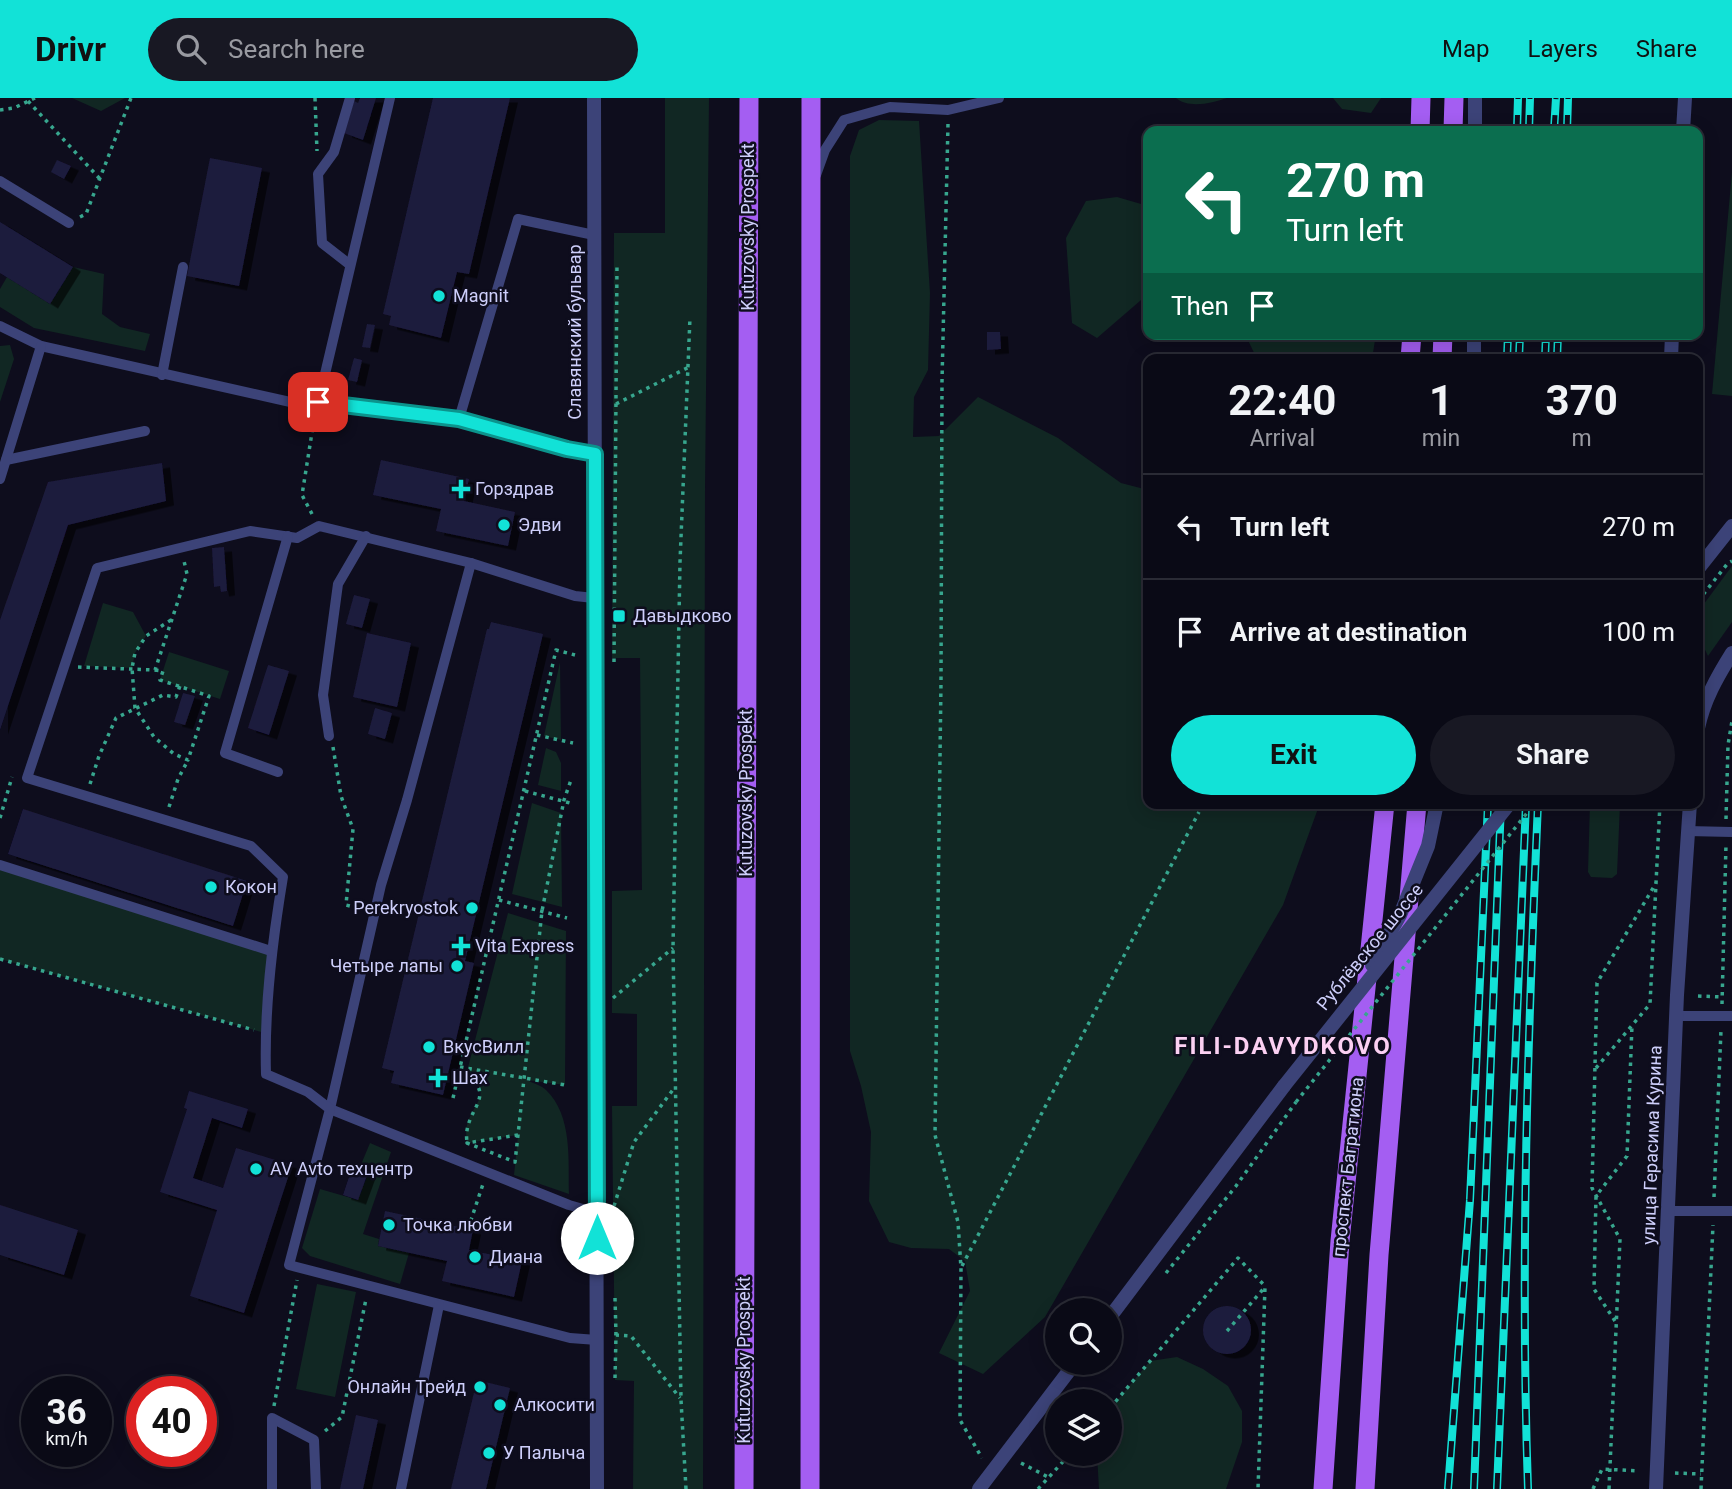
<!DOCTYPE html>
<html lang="en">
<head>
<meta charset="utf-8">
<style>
  :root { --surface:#0a0a16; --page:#181823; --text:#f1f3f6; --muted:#999aa1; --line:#2a2b35; --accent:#12e2d7 }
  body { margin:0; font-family:Roboto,sans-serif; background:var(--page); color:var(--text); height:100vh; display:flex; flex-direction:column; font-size:26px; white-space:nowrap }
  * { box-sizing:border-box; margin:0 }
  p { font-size:23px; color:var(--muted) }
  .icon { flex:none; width:38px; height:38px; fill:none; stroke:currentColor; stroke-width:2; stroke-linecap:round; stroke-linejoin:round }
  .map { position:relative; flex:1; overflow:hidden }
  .side { position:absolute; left:1143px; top:256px; width:560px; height:455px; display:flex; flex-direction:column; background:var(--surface); border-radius:14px; box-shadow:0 4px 18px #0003,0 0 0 2px var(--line) }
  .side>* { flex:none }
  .guide { position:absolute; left:1143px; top:28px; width:560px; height:214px; border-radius:14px; box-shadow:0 4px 18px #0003,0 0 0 2px var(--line); background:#0b6e4f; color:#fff; overflow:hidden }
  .tools { position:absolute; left:1045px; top:1200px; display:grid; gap:14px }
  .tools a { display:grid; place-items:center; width:77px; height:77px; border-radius:50%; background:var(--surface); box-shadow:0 4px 18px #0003,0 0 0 2px var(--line); font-size:35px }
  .speed { position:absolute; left:21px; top:1278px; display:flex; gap:14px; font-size:35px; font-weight:700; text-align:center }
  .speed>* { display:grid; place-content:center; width:91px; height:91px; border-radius:50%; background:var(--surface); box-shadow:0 4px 18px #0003,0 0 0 2px var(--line); line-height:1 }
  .speed small { font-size:18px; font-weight:400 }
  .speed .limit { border:10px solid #d22; background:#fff; color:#111 }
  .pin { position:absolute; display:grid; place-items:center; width:60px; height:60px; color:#fff; margin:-30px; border-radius:14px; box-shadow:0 4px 10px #0006 }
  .me { position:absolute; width:77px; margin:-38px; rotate:0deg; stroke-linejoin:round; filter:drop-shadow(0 0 5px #0008) }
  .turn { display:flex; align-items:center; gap:24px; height:147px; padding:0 28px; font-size:32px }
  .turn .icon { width:91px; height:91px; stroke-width:2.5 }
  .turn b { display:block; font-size:49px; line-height:60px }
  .then { display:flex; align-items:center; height:66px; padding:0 28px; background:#0003; gap:14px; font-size:26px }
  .eta { display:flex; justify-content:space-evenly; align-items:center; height:119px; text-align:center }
  .eta b { font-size:42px; font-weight:700; line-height:49px }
  .action { display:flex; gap:14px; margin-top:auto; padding:14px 28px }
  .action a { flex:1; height:80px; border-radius:42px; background:var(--accent); color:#111; font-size:28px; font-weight:700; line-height:80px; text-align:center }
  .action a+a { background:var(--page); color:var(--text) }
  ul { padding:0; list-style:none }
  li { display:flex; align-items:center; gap:21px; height:105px; padding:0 28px; border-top:2px solid var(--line) }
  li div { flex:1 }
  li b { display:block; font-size:26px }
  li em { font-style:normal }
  header { display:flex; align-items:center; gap:42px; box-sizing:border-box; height:98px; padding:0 35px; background:var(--accent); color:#111 }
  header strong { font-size:33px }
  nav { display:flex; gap:38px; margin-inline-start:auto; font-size:24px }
  .search { width:490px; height:63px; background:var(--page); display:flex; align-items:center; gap:18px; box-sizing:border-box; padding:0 24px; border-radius:38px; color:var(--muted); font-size:26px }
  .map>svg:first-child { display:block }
  .green { fill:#112723 }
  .building { fill:#1d1b3d; filter:url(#shadow) }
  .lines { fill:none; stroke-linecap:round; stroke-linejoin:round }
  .path { stroke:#37a68e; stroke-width:3.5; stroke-dasharray:3.5 5; stroke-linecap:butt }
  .service { stroke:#3c4378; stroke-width:10 }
  .minor { stroke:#3c4378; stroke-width:14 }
  .tertiary { stroke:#3c4378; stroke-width:14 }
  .primary { stroke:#a45ef2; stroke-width:19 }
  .rail-casing { stroke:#12e2d7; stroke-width:8 }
  .rail { stroke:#0e0d1d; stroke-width:5; stroke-dasharray:16; stroke-linecap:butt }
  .path-bridge { stroke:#37a68e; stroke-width:3.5; stroke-dasharray:3.5 5; stroke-linecap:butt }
  .tertiary-bridge { stroke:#3c4378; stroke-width:14 }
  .route-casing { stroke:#0c938c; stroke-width:18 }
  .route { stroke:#12e2d7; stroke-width:12 }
  .poi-dot { fill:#12e2d7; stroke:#0e0d1d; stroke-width:2.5 }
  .labels { text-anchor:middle; stroke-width:5; stroke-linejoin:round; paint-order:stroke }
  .street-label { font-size:18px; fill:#cecffb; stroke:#0e0d1d }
  .poi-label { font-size:18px; fill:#cecffb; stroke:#0e0d1d; text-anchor:start }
  .district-label { font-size:24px; font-weight:bold; letter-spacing:2px; fill:#fbd0f2; stroke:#0e0d1d }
</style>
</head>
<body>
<header>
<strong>Drivr</strong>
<div class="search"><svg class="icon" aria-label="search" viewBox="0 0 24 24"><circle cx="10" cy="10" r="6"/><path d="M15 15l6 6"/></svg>Search here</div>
<nav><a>Map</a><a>Layers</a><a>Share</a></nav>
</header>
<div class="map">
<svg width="1732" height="1391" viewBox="0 0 1732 1391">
  <defs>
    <filter id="shadow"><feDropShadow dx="8" dy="4.5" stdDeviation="0" flood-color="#0009"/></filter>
  </defs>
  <rect width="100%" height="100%" fill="#0e0d1d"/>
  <g class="green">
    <path d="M 72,0 L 125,0 L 101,13 Z"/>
    <path d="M 665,0 L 709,0 L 705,391 L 703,1391 L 633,1391 L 634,1283 L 615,1282 L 612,1008 L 637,1008 L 637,916 L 612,915 L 612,793 L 642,792 L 640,560 L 612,560 L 614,135 L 665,135 Z"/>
    <path d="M 1176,0 L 1227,0 C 1212,5 1189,11 1176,0 Z"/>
    <path d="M 1333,0 L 1381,0 L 1371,15 L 1342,11 Z"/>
    <path d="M 879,22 L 919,23 L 930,195 L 928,272 L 914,299 L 913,339 L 939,338 L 978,299 L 1058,340 L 1121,385 L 1148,392 L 1148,705 L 1320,705 L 1283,807 L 1045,1219 L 983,1276 L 939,1255 L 970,1193 L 965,1163 L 949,1151 L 911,1150 L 889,1144 L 869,1103 L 871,1034 L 861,988 L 850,953 L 850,58 L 859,32 Z"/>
    <path d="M 1732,74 L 1732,298 L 1712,296 Z"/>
    <path d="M 1117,99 L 1148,108 L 1148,196 L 1097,240 L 1072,225 L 1066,140 L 1086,103 Z"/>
    <path d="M 73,169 L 104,176 L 102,216 L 120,229 L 150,236 L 145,253 L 34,230 L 0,209 L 0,191 L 7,179 L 50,206 Z"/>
    <path d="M 1245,236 L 1376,236 L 1372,261 L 1257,261 Z"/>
    <path d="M 10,247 L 14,261 L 0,304 L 0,248 Z"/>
    <path d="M 1732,468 L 1732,524 L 1708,558 L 1698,537 L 1698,514 Z"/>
    <path d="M 103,505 L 133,514 L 146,538 L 135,555 L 132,570 L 84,568 Z"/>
    <path d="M 169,554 L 229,573 L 220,601 L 160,582 Z"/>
    <path d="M 560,564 L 561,642 L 544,638 Z"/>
    <path d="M 546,650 L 556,654 L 561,665 L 561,693 L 538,687 Z"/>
    <path d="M 532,705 L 561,715 L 562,809 L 512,796 Z"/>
    <path d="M 1590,705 L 1620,706 L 1617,776 L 1612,780 L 1591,779 L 1588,774 Z"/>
    <path d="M 0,767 L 271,853 L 265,935 L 0,861 Z"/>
    <path d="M 508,815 L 566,833 L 565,987 L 527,982 C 532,985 541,987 546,992 C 573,1018 568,1063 569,1096 L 514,1077 L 518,1037 L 467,1045 C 466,1036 465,1030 469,1021 C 477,1003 492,992 466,977 Z"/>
    <path d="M 370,1045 L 391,1054 L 363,1136 L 379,1141 L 378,1148 L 409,1155 L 400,1186 L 310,1158 L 302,1150 L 320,1091 L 358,1102 L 369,1073 L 360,1069 Z"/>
    <path d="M 317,1186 L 356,1194 L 335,1299 L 296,1291 Z"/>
    <path d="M 1177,1259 L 1203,1271 L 1228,1288 L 1242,1313 L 1242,1344 L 1226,1391 L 1099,1391 L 1097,1356 L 1110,1356 L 1110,1311 L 1150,1263 Z"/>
  </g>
  <g class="building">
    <path d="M 360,0 L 376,0 L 363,42 L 344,35 L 354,3 L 358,5 Z"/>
    <path d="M 433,0 L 510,0 L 469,176 L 457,174 L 441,240 L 389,227 L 391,218 L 383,216 Z"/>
    <path d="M 210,60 L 262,70 L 239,188 L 187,178 Z"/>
    <path d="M 57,62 L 71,68 L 64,81 L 51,74 Z"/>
    <path d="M 0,124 L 73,169 L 50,206 L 0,175 Z"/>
    <path d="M 367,226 L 375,227 L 370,250 L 362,249 Z"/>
    <path d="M 987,234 L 1000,234 L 1001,251 L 987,252 Z"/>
    <path d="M 354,260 L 362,262 L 357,284 L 348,282 Z"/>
    <path d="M 381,362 L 469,381 L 464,403 L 515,414 L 508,448 L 436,433 L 441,411 L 373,397 Z"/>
    <path d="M 162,365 L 166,403 L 68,427 L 0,632 L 0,522 L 48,384 Z"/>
    <path d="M 224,449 L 227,493 L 221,494 L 220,488 L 214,489 L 212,450 Z"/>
    <path d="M 354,497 L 370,501 L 362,530 L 346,526 Z"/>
    <path d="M 491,524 L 543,536 L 465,863 L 474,865 L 443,997 L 391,985 L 394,973 L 382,970 L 487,531 L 489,531 Z"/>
    <path d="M 367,535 L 411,545 L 397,609 L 353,599 Z"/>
    <path d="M 268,567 L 289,573 L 269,637 L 248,630 Z"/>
    <path d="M 183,595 L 195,598 L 185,627 L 174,624 Z"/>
    <path d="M 375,610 L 392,615 L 385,641 L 368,636 Z"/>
    <path d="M 23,711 L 247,783 L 233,828 L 8,756 Z"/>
    <path d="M 189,993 L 248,1011 L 242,1030 L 212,1020 L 193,1080 L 223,1090 L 236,1050 L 292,1067 L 244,1215 L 190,1198 L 217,1112 L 160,1094 L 187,1011 L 184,1010 Z"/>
    <path d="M 353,1067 L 369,1072 L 358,1102 L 343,1097 Z"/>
    <path d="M 0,1107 L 78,1132 L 64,1177 L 0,1157 Z"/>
    <path d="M 385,1113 L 473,1132 L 469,1152 L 522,1163 L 514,1199 L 442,1183 L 447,1163 L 378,1148 Z"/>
    <circle cx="1227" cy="1232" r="24"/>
    <path d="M 477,1282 L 510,1290 L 486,1391 L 451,1391 Z"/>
    <path d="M 356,1317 L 378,1322 L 363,1391 L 340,1391 Z"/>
  </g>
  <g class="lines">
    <g class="path">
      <path d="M 315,0 L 317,53"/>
      <path d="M 28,3 L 100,81"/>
      <path d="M 0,12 L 14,10 L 35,0"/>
      <path d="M 948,26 L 942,283 L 941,583 L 935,1037 L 958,1124 L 961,1170 L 960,1322 L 982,1360"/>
      <path d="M 80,119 L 86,116 L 131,0"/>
      <path d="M 616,306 L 689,269"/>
      <path d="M 312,416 L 302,397 L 314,322"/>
      <path d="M 1698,503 L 1728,465 L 1732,463"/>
      <path d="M 614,564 L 617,165"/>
      <path d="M 78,569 L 155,572 L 187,476 L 184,463"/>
      <path d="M 155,572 L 163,573 L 160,582 L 209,598 L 188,662 L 174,656 L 154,639 L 135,610 L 132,570 L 135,555 L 146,538 L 171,522"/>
      <path d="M 537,637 L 573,645"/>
      <path d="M 333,649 L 341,698 L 353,731 L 346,807 L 362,811"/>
      <path d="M 90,686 L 99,658 L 116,620 L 163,597 L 176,599 L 180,588"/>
      <path d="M 525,693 L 570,705"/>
      <path d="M 169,709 L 178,681 L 188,662"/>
      <path d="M 0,720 L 12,679"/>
      <path d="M 1726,721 L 1728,647 L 1732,623"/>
      <path d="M 499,802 L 567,820"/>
      <path d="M 0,861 L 254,932"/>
      <path d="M 1698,898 L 1722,899"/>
      <path d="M 613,900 L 673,850"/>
      <path d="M 1722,906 L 1726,746"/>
      <path d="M 460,969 L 565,987"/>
      <path d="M 1596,970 L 1650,906 L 1660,705"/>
      <path d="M 460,973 C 503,998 462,1010 467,1044"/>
      <path d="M 453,1000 L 556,552 L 575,557"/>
      <path d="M 518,1037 L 467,1045 L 515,1064 L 518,1037 L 542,813 L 564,702 L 571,682"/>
      <path d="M 1714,1099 L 1721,932"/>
      <path d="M 614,1108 L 634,1044 L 675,989"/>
      <path d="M 468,1131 L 483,1086"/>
      <path d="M 962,1168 L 1199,714"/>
      <path d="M 1166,1175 L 1236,1088 L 1296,1004"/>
      <path d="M 615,1200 L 616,1237"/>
      <path d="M 1615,1223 L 1594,1191 L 1596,1098 L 1627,1058 L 1632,927"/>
      <path d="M 1227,1233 L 1265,1189 L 1258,1391"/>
      <path d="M 1110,1246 L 1120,1233"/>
      <path d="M 615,1280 L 616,1237 L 631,1238 L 680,1300"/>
      <path d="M 274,1308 L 297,1182"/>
      <path d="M 1110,1310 L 1238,1160 L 1265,1188"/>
      <path d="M 325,1333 L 342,1319 L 366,1201"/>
      <path d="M 1021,1365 L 1050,1380"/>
      <path d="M 1675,1375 L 1701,1376"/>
      <path d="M 686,1391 L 681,1302 L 673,850 L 680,464 L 690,219"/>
      <path d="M 1038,1391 L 1070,1356"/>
      <path d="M 1593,1391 L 1602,1371 L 1639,1373"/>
      <path d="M 1609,1391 L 1620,1141 L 1592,1090 L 1597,885 L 1656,785"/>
      <path d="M 1701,1391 L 1713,1127"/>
    </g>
    <g class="service">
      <path d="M 816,77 L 825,52 L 844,22 L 890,9 L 948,12 L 999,0"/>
      <path d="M 0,83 L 69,125"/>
      <path d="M 349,166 L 322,145 L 318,76 L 334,54 L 350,0"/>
      <path d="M 0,228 L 41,248 L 317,310 L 390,0"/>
      <path d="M 162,277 L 183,169"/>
      <path d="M 318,304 L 459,321 L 567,351 L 595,356"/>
      <path d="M 459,321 L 518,121 L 594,137"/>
      <path d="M 6,362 L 145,333"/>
      <path d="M 0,381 L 41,248"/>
      <path d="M 471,465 L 407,702 L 381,787 L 330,1011 L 569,1107 L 597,1115"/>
      <path d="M 594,500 L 575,498 L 471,465 L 319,428 L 297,440 L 250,433 L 97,470 L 27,680 L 251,748 L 283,779 C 272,845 264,910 266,976 L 308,994 L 330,1011 L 289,1167 L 570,1240 L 597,1242"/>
      <path d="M 329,638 L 323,597 L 338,486 L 366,438"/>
      <path d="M 278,674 L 225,655 L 288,438"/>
      <path d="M 1687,733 L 1732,734"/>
      <path d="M 0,767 L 271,853"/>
      <path d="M 1676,918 L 1732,918"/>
      <path d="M 1668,1113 L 1732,1113"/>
      <path d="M 272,1391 L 272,1320 L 314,1342 L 316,1391"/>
      <path d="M 401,1391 L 439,1207"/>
    </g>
    <g class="minor">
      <path d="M 1683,33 L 1685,0"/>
      <path d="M 1671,261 L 1672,236"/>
      <path d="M 1698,630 C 1704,602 1717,579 1732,555"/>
      <path d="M 1656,1391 L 1677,897 L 1690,705"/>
    </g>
    <g class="tertiary">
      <path d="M 594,0 L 597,1391"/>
      <path d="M 1475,33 L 1475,0"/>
      <path d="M 1474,261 L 1474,236"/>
      <path d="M 1698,471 L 1732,428"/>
      <path d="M 1110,1219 L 1284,988"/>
      <path d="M 979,1391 L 1075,1265"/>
    </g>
    <g class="primary">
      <path d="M 1420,33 L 1421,0"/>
      <path d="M 1453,33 L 1454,0"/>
      <path d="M 1410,261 L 1412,236"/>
      <path d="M 1442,261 L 1443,236"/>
      <path d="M 744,1391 L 749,0"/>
      <path d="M 810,1391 L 811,0"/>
      <path d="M 1323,1391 L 1340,1143 L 1385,705"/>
      <path d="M 1365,1391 L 1379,1157 L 1417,705"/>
    </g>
    <defs>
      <g id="rail">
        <path d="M 1517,33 L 1518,0"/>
        <path d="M 1529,33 L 1530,0"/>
        <path d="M 1554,33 L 1556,0"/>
        <path d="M 1567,33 L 1568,0"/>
        <path d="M 1507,261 L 1508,236"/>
        <path d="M 1519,261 L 1520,236"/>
        <path d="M 1545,261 L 1546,236"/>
        <path d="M 1557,261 L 1558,236"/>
        <path d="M 1448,1391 L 1470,1102 L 1488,705"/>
        <path d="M 1474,1391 L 1501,705"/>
        <path d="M 1497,1391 L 1526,705"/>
        <path d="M 1528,1391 C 1520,1162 1528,934 1538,705"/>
      </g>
    </defs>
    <use href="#rail" class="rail-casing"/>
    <use href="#rail" class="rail"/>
    <path class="path-bridge" d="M 1296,1004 L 1535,705"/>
    <g class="tertiary-bridge">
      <path d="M 1372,867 L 1400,817 L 1428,748 L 1437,705"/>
      <path d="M 1284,988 L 1510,705"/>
    </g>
  </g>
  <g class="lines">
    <defs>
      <path id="route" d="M 318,304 L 459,321 L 567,351 L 595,356 L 597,1140"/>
    </defs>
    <use href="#route" class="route-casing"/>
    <use href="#route" class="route"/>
  </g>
  <g class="poi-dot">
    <circle cx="439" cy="198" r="7"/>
    <path d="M457.5 380.5h7v7h7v7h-7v7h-7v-7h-7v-7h7z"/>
    <circle cx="504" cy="427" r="7"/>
    <rect x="612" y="511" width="14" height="14" rx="3.5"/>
    <circle cx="211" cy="789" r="7"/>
    <circle cx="472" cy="810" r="7"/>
    <path d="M457.5 837.5h7v7h7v7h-7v7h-7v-7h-7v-7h7z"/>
    <circle cx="457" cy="868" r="7"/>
    <circle cx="429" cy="949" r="7"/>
    <path d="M434.5 969.5h7v7h7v7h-7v7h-7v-7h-7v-7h7z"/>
    <circle cx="256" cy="1071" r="7"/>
    <circle cx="389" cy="1127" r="7"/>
    <circle cx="475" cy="1159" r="7"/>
    <circle cx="480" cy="1289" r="7"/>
    <circle cx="500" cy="1307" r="7"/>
    <circle cx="489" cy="1355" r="7"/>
  </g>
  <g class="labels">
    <g class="street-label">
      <text transform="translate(748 129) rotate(-90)" y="6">Kutuzovsky Prospekt</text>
      <text transform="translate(575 234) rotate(-90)" y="6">Славянский бульвар</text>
      <text transform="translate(746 695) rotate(-90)" y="6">Kutuzovsky Prospekt</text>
      <text transform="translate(1370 849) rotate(-51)" y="6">Рублёвское шоссе</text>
      <text transform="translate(1652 1047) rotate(-88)" y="6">улица Герасима Курина</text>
      <text transform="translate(1348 1069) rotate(-84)" y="6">проспект Багратиона</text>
      <text transform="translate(744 1262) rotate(-90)" y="6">Kutuzovsky Prospekt</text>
    </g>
    <g class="poi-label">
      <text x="453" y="204">Magnit</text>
      <text x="475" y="397">Горздрав</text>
      <text x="518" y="433">Эдви</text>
      <text x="633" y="524">Давыдково</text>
      <text x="225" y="795">Кокон</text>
      <text x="458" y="816" text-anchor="end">Perekryostok</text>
      <text x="475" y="854">Vita Express</text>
      <text x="443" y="874" text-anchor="end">Четыре лапы</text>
      <text x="443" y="955">ВкусВилл</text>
      <text x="452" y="986">Шах</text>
      <text x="270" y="1077">AV Avto техцентр</text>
      <text x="403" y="1133">Точка любви</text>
      <text x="489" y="1165">Диана</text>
      <text x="466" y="1295" text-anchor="end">Онлайн Трейд</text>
      <text x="514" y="1313">Алкосити</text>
      <text x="503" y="1361">У Палыча</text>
    </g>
    <g class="district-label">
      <text x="1283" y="956">FILI-DAVYDKOVO</text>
    </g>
  </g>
</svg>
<div class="tools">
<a><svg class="icon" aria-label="search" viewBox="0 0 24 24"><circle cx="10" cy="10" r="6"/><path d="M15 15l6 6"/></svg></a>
<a><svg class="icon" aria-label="layers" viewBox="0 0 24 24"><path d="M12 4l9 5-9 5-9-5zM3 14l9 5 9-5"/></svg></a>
</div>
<div class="speed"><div>36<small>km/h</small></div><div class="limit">40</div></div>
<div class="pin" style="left:318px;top:304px;background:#d93025"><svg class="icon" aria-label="arrive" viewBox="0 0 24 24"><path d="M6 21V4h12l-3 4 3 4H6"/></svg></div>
<svg class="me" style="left:597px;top:1140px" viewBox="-20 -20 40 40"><circle r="19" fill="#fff"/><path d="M0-13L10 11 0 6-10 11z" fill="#12e2d7"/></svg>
<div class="guide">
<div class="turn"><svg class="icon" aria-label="left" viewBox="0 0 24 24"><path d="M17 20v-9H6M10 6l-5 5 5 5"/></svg><div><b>270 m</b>Turn left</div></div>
<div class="then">Then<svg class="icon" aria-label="arrive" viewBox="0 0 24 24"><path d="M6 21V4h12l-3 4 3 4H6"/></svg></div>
</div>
<section class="side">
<div class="eta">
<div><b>22:40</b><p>Arrival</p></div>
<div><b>1</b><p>min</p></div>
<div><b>370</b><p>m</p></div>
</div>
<ul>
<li><svg class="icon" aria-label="left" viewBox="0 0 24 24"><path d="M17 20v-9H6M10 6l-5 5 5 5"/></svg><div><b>Turn left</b></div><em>270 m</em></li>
<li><svg class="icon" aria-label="arrive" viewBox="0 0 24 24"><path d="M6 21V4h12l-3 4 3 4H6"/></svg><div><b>Arrive at destination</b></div><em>100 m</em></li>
</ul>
<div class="action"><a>Exit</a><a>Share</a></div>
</section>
</div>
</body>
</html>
